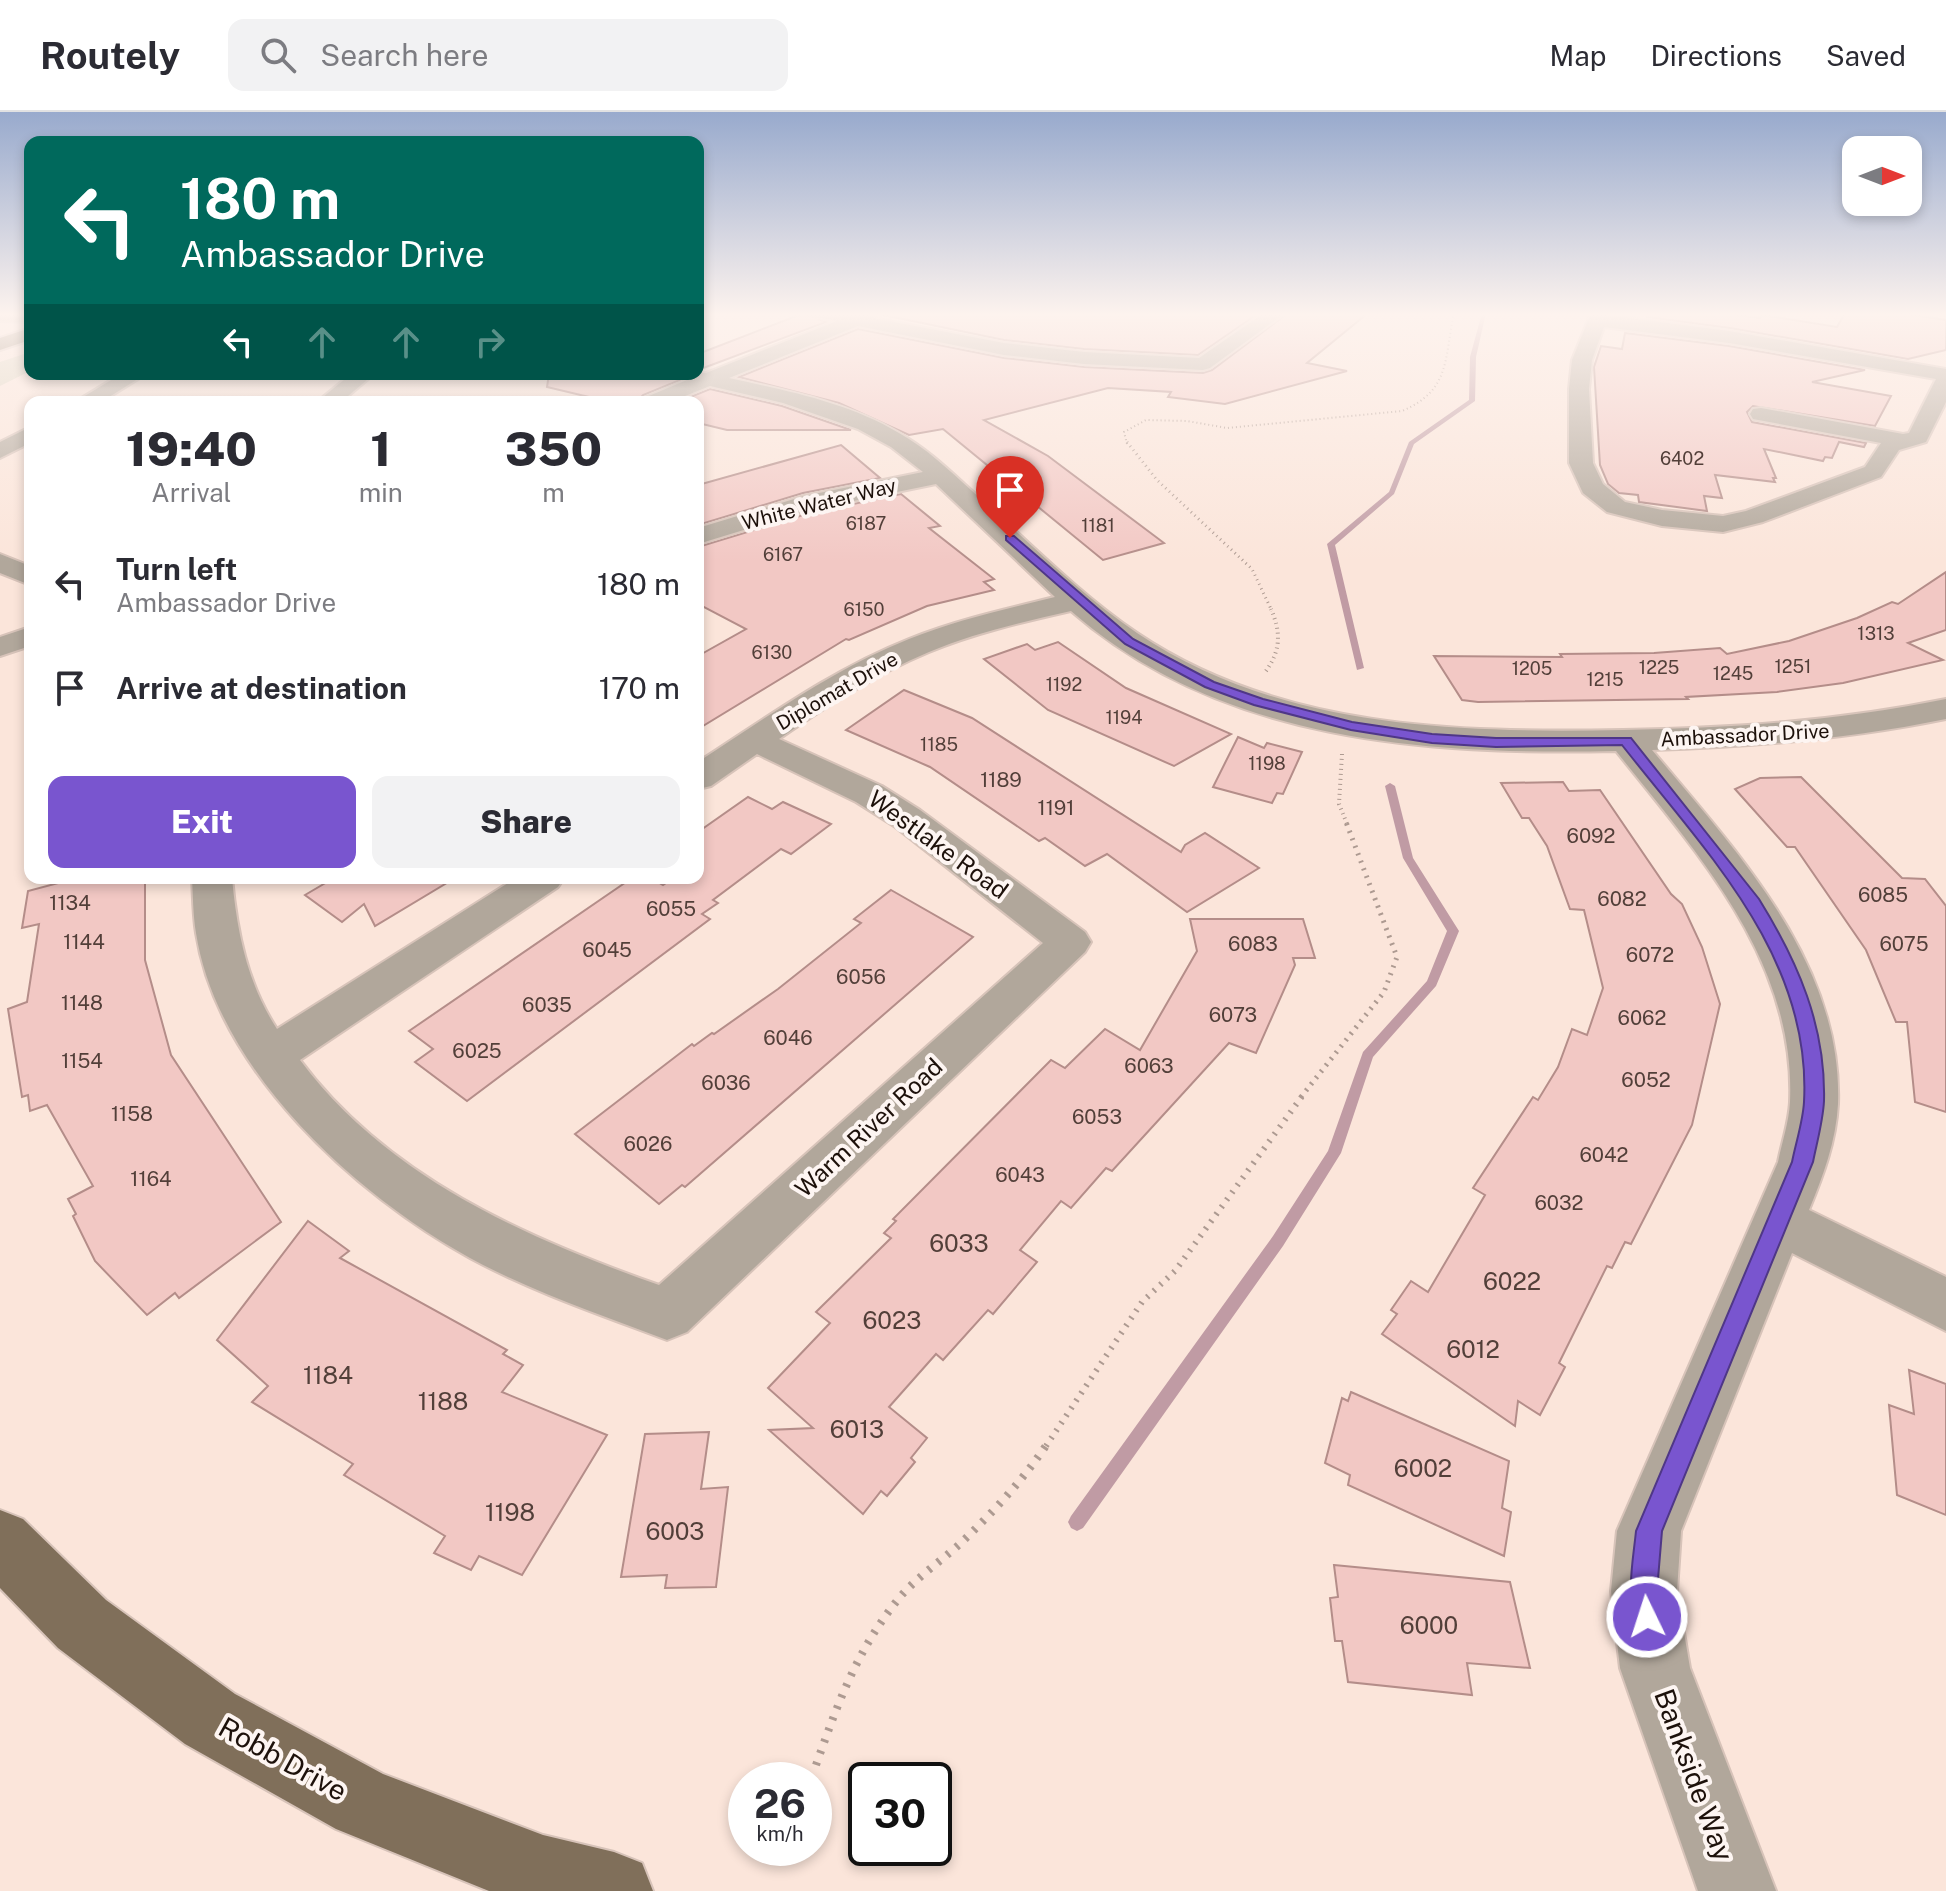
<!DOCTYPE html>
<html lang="en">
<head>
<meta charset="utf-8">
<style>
  :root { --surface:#fff; --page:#f2f2f3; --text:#2b2b33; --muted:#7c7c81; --line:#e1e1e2; --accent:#7955cf }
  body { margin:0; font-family:"Public Sans",sans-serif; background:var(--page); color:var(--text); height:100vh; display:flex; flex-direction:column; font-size:30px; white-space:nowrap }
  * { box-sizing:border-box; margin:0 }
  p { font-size:26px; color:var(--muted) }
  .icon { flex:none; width:44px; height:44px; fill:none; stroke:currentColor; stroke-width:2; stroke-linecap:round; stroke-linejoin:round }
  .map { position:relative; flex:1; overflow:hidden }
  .panel { position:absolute; left:24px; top:284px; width:680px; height:488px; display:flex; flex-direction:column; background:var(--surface); border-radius:16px; box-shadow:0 4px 12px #0003 }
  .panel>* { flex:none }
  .top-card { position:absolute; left:24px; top:24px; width:680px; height:244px; border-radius:16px; box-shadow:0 4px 12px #0003; background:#00695c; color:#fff; overflow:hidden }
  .needle { width:52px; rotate:90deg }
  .fabs { position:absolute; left:1842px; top:24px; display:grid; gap:16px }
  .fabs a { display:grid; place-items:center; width:80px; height:80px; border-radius:16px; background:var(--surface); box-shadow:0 4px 12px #0003; font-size:40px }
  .speed { position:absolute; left:728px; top:1650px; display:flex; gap:16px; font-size:40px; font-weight:700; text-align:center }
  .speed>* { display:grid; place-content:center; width:104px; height:104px; border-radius:50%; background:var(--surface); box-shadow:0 4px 12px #0003; line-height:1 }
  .speed small { font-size:20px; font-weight:400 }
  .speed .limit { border:4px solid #111; border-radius:12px; background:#fff; color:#111 }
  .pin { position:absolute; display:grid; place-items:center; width:68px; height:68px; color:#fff; margin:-82px -34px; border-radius:50% 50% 50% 0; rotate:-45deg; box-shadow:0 0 8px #0007 }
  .pin .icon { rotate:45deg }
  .me { position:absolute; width:88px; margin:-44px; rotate:356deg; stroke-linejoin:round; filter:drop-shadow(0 0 6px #0008) }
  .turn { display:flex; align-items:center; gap:28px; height:168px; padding:0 24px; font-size:36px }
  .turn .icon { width:104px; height:104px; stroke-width:2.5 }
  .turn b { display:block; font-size:56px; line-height:68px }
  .lanes { display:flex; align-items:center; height:76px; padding:0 24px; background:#0003; justify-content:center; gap:40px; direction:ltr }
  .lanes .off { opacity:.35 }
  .eta { display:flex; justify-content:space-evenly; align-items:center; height:136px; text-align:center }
  .eta b { font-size:48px; font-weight:800; line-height:56px }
  .action { display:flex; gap:16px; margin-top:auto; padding:16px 24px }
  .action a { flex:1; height:92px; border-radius:16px; background:var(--accent); color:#fff; font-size:32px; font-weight:800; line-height:92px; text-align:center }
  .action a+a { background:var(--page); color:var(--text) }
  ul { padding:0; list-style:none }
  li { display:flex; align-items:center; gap:24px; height:104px; padding:0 24px }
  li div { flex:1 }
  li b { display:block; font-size:30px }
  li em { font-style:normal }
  header { display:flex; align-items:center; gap:48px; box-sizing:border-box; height:112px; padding:0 40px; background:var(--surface); border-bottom:2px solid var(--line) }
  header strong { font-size:38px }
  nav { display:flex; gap:44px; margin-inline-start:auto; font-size:28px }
  .search { width:560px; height:72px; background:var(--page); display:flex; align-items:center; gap:20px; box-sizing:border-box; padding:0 28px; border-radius:16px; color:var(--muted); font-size:30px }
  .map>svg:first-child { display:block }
  .green { fill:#d8d2bd }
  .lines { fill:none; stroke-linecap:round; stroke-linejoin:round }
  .stream { fill:#c09ba4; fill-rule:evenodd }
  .building { fill:#f2c8c4; stroke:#b48d89; stroke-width:2 }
  .minor-casing { stroke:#d7c3b9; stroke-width:4 }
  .major-casing { stroke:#d7c3b9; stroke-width:4 }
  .path-far5 { stroke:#ad9a91; stroke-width:2; stroke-dasharray:1 3; stroke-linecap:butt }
  .path-far4 { stroke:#ad9a91; stroke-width:3; stroke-dasharray:1 4; stroke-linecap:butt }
  .path-far3 { stroke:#ad9a91; stroke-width:4; stroke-dasharray:1 4; stroke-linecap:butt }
  .path-far2 { stroke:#ad9a91; stroke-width:5; stroke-dasharray:2 6; stroke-linecap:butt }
  .path-far1 { stroke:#ad9a91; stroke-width:6; stroke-dasharray:2 7; stroke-linecap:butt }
  .path { stroke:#ad9a91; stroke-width:8; stroke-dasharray:3 9; stroke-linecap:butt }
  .minor { fill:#b1a79b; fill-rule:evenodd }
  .major { fill:#806f5a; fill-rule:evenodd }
  .route { fill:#7955cf; stroke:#4f3787; stroke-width:2 }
  .labels { text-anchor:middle; stroke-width:8; stroke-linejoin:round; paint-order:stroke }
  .far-number-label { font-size:18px; fill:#523f39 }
  .far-street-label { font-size:20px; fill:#1d110b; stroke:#fdf5f2 }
  .number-label { font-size:20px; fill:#523f39 }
  .street-label { font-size:24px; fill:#1d110b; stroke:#fdf5f2 }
  .near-number-label { font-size:24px; fill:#523f39 }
  .near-street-label { font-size:28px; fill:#1d110b; stroke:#fdf5f2 }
</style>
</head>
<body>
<header>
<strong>Routely</strong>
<div class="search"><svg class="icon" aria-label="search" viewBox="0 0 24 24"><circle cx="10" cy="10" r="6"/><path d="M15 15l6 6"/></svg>Search here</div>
<nav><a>Map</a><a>Directions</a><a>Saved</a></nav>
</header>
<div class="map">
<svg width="1946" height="1779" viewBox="0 0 1946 1779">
  <rect width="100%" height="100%" fill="#fbe5da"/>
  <path class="green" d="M 30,240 L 30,259 L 0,274 L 0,250 Z"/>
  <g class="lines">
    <g class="stream">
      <path d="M 1482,201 L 1486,201 L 1476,245 L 1475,289 L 1414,332 L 1394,382 L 1335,433 L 1364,556 L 1357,558 L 1327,432 L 1389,380 L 1409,330 L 1469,288 L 1470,245 Z"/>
      <path d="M 1390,671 L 1395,674 L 1413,746 L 1459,819 L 1436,874 L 1373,945 L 1341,1041 L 1283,1134 L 1083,1416 L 1077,1419 L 1071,1416 L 1068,1410 L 1071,1404 L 1273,1124 L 1328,1039 L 1363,940 L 1427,869 L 1447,819 L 1403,746 L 1385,674 Z"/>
    </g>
  </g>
  <g class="building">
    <path d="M 804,201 L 826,210 L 698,258 L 698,242 Z"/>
    <path d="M 874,201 L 1259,201 L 1198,243 L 1084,237 L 1004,228 Z"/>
    <path d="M 1288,201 L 1368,201 L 1307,251 L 1347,259 L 1225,292 L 1168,285 L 1171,280 L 1108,276 L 984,308 L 1048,344 L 1164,431 L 1103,448 L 943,317 L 909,323 L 839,291 L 739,265 L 858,217 L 1004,246 L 1084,255 L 1203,261 L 1212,258 Z"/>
    <path d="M 1648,201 L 1725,201 L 1760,206 L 1763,203 L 1837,215 L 1845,201 L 1902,201 L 1946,208 L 1946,238 L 1908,247 L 1730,216 L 1647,205 Z"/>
    <path d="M 1625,221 L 1729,234 L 1865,258 L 1812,270 L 1891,284 L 1875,314 L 1753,294 L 1747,300 L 1752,310 L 1866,331 L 1864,335 L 1839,330 L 1832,346 L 1825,345 L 1823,349 L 1764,337 L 1776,366 L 1773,366 L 1775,370 L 1715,363 L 1722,386 L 1704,384 L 1707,399 L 1639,390 L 1638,383 L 1619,381 L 1608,372 L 1600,353 L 1594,255 L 1601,234 L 1622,237 Z"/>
    <path d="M 549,262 L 673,262 L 680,268 L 643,283 L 637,290 L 610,290 L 547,275 Z"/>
    <path d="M 710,277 L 782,294 L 851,318 L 727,318 L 698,311 L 698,290 L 678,290 Z"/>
    <path d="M 841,333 L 880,366 L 803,381 L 698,413 L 698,373 Z"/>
    <path d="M 901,382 L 940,414 L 929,416 L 994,467 L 984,470 L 994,478 L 927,494 L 849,528 L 846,527 L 698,617 L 698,544 L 746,517 L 698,492 L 698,435 L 810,401 Z"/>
    <path d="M 1946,460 L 1946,518 L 1908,531 L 1943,548 L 1843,571 L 1777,580 L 1686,585 L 1688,587 L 1478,590 L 1462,588 L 1434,544 L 1562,545 L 1560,542 L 1654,541 L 1720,536 L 1727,542 L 1789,529 L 1857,506 L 1892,490 L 1898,492 Z"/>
    <path d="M 1058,530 L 1126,576 L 1231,622 L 1174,654 L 1048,598 L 984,547 L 1027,532 L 1035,538 Z"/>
    <path d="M 904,578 L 972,606 L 1181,740 L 1185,733 L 1205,721 L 1259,756 L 1187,800 L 1107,742 L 1085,754 L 1045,726 L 1039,729 L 930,655 L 846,618 Z"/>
    <path d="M 1238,625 L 1264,636 L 1267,631 L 1302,640 L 1283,682 L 1277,681 L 1272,691 L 1213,675 Z"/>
    <path d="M 1801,665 L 1902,766 L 1925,767 L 1946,794 L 1946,1000 L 1915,990 L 1907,910 L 1896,910 L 1866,838 L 1795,735 L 1787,735 L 1735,677 L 1760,666 Z"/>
    <path d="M 1563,670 L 1569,679 L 1600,678 L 1671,782 L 1682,792 L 1702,835 L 1720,892 L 1692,1013 L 1631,1132 L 1625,1130 L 1612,1156 L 1607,1154 L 1559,1251 L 1565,1255 L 1540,1303 L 1518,1289 L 1515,1314 L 1382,1222 L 1397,1202 L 1391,1198 L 1411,1169 L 1428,1180 L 1485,1083 L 1473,1076 L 1533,985 L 1538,988 L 1558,955 L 1572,917 L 1587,923 L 1603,876 L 1584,798 L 1570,797 L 1547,734 L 1529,706 L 1522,706 L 1501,671 Z"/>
    <path d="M 748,685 L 772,697 L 783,690 L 831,712 L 791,742 L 781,737 L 713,788 L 718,791 L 702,802 L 710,807 L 467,989 L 415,950 L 433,937 L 409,919 L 632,766 L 651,766 L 663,773 L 673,766 L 698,766 L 698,720 Z"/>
    <path d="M 77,766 L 145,766 L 145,848 L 171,943 L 281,1110 L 179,1186 L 175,1181 L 147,1203 L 95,1149 L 73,1104 L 76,1102 L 68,1087 L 93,1074 L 47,993 L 30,999 L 28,983 L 22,985 L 8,897 L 27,890 L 39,812 L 22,816 L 28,779 Z"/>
    <path d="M 334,766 L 455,766 L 375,814 L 364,792 L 342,810 L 305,783 Z"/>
    <path d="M 891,778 L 973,825 L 685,1075 L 682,1073 L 659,1092 L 575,1022 L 692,932 L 694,934 L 712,921 L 714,922 L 778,877 L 861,811 L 854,807 Z"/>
    <path d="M 1190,807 L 1303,807 L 1315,846 L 1293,846 L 1295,853 L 1256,941 L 1229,931 L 1112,1059 L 1106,1056 L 1071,1096 L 1061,1089 L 1020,1138 L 1037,1150 L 993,1202 L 988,1198 L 943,1248 L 936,1242 L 889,1295 L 927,1326 L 911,1346 L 915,1350 L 887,1384 L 881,1379 L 863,1402 L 769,1318 L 813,1316 L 768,1276 L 830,1211 L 816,1200 L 891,1126 L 884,1121 L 896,1109 L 893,1107 L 1051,948 L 1065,956 L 1105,917 L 1140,938 L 1197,839 Z"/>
    <path d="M 308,1109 L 349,1139 L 340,1146 L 507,1238 L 503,1242 L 523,1253 L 502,1280 L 607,1323 L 522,1463 L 479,1444 L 471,1458 L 434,1441 L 445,1424 L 344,1363 L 353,1352 L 252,1290 L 268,1274 L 217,1228 Z"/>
    <path d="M 1909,1258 L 1946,1272 L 1946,1403 L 1897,1383 L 1889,1293 L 1914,1302 Z"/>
    <path d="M 1351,1280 L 1509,1349 L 1502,1396 L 1511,1400 L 1504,1444 L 1348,1373 L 1350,1363 L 1325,1351 L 1342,1286 L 1348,1289 Z"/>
    <path d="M 709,1320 L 701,1377 L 728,1375 L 716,1475 L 665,1476 L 667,1463 L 621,1465 L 645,1322 Z"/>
    <path d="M 1334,1453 L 1510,1470 L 1530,1556 L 1467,1551 L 1472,1583 L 1348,1570 L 1342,1529 L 1335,1529 L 1330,1486 L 1338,1485 Z"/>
  </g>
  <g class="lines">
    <defs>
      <g id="minor">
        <path d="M 0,201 L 30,201 L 30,210 L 0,209 Z"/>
        <path d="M 813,201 L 870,201 L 873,206 L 1004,231 L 1084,240 L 1199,246 L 1264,201 L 1285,201 L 1210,256 L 1203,258 L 1084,252 L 1004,243 L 858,214 L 729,266 C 787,279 847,290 899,321 C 926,336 949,358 971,378 C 1026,427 1077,480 1137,521 C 1279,617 1457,621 1623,618 C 1732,616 1839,609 1946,587 L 1946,607 C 1849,627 1751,635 1652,638 C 1736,739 1843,851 1838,992 C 1836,1030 1823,1064 1809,1098 L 1946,1165 L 1946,1219 L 1792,1141 L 1681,1419 L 1677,1479 L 1690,1556 L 1776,1779 L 1698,1779 L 1620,1556 L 1611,1479 L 1617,1419 L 1778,1050 C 1782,1030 1789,1010 1790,990 C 1796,849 1698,742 1616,639 C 1426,643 1221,630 1071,499 C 1023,510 974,521 929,540 C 876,562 827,594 779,627 L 882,674 L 920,698 L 1085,820 L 1091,830 L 1085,840 L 687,1220 L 667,1228 C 601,1203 533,1180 470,1146 C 355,1083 217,957 196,821 C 193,803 193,784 192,766 L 232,766 C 237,820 247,871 277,917 L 516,766 L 564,766 L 558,775 L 300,948 C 387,1065 526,1126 659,1173 L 1043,831 L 894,714 L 856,690 L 757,642 L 711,674 L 698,677 L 698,650 C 766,606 833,557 909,527 C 956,508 1006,497 1055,485 L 936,372 L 809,398 L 698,432 L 698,416 L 804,384 L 923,360 L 891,335 L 858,317 L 783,291 L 710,274 L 670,290 L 640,290 L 644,286 L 687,268 L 676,262 L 706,261 L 837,209 L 816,205 Z"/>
        <path d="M 1591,201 L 1729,219 L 1946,257 L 1946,290 L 1926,330 L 1899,338 L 1881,365 L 1763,410 L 1723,420 L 1662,414 L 1607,400 L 1583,381 L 1569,351 L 1569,277 L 1572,248 ZM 1604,215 L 1729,231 L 1936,267 L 1909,321 L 1903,322 L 1761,296 L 1753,297 L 1750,302 L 1753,307 L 1881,331 L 1865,355 L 1746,399 L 1723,404 L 1662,398 L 1625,390 L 1603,372 L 1593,351 L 1589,277 L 1592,248 Z"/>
        <path d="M 121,262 L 146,262 L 101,290 L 75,290 Z"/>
        <path d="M 351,262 L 374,262 L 341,290 L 317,290 Z"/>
        <path d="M 30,315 L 30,331 L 0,346 L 0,330 Z"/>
        <path d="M 0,442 L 30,454 L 30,473 L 0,461 Z"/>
        <path d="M 30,515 L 30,534 L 0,544 L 0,525 Z"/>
      </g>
      <g id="major">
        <path d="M 30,216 L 30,228 L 0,238 L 0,226 Z"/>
        <path d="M 0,1398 L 23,1407 L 106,1488 L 235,1582 L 383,1662 L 543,1723 L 614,1740 L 642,1751 L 653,1779 L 489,1779 L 336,1717 L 185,1632 L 58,1536 L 0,1476 Z"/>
      </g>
    </defs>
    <use href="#minor" class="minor-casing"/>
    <use href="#major" class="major-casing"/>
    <path class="path-far5" d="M 1127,332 L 1124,320 L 1146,308 L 1187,309 L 1227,316 L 1402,299 C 1451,278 1444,247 1454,201"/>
    <path class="path-far4" d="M 1127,330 L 1157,368 L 1252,457 L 1272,499"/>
    <g class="path-far3">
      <path d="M 1266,559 C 1281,538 1281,520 1271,497"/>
      <path d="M 1342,642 L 1339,692 L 1347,712"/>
    </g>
    <path class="path-far2" d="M 1301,985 L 1384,880 L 1397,845 L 1346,710"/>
    <path class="path-far1" d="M 1046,1334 L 1142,1190 L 1175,1159 L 1303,983"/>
    <path class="path" d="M 816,1653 C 838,1591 857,1537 900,1485 C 918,1464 943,1448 964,1428 C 995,1398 1023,1368 1047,1332"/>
    <use href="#minor" class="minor"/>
    <use href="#major" class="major"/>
  </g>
  <linearGradient id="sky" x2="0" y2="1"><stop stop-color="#98aacd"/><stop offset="0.45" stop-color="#fdf3ee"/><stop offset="1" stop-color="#fdf3ee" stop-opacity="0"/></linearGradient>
  <rect width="1946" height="450" fill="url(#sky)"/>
  <path class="route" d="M 1006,424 L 1014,424 L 1133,527 L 1214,570 L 1263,587 L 1352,610 L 1432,622 L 1496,626 L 1631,626 L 1759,787 C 1798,850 1826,914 1824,989 C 1823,1009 1817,1030 1813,1050 L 1662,1419 L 1657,1479 L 1661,1505 L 1657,1515 L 1647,1519 L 1638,1515 C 1625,1484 1633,1450 1636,1419 L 1792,1050 C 1796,1030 1803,1009 1804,990 C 1812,845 1705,739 1622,633 L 1496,635 L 1432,631 L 1351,618 L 1254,593 L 1205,575 L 1125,532 L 1006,428 Z"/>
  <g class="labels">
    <g class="far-number-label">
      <text x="1682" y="353">6402</text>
      <text x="866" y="418">6187</text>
      <text x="1098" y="420">1181</text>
      <text x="783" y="449">6167</text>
      <text x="864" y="504">6150</text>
      <text x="1876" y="528">1313</text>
      <text x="772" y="547">6130</text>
      <text x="1793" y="561">1251</text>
      <text x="1659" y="562">1225</text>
      <text x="1532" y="563">1205</text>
      <text x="1733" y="568">1245</text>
      <text x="1605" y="574">1215</text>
      <text x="1064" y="579">1192</text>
      <text x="1124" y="612">1194</text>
      <text x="939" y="639">1185</text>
      <text x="1267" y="658">1198</text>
    </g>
    <g class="far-street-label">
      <text transform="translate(819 392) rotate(-14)" y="7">White Water Way</text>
      <text transform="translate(837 579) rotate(-30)" y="7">Diplomat Drive</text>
      <text transform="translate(1745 623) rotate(-3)" y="7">Ambassador Drive</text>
    </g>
    <g class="number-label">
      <text x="1001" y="675">1189</text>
      <text x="1056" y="703">1191</text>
      <text x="1591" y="731">6092</text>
      <text x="1883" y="790">6085</text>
      <text x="1622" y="794">6082</text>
      <text x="70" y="798">1134</text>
      <text x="671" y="804">6055</text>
      <text x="84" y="837">1144</text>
      <text x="1253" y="839">6083</text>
      <text x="1904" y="839">6075</text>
      <text x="607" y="845">6045</text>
      <text x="1650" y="850">6072</text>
      <text x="861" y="872">6056</text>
      <text x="82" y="898">1148</text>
      <text x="547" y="900">6035</text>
      <text x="1233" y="910">6073</text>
      <text x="1642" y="913">6062</text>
      <text x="788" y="933">6046</text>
      <text x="477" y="946">6025</text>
      <text x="82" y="956">1154</text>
      <text x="1149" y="961">6063</text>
      <text x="1646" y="975">6052</text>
      <text x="726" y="978">6036</text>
      <text x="132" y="1009">1158</text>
      <text x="1097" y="1012">6053</text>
      <text x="648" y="1039">6026</text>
      <text x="1604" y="1050">6042</text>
      <text x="1020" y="1070">6043</text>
      <text x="151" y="1074">1164</text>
      <text x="1559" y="1098">6032</text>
    </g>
    <g class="street-label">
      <text transform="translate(938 733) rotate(36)" y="8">Westlake Road</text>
      <text transform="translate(869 1016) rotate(-43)" y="8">Warm River Road</text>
    </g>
    <g class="near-number-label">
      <text x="959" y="1140">6033</text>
      <text x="1512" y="1178">6022</text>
      <text x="892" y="1217">6023</text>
      <text x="1473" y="1246">6012</text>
      <text x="328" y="1272">1184</text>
      <text x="443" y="1298">1188</text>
      <text x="857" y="1326">6013</text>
      <text x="1423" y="1365">6002</text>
      <text x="510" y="1409">1198</text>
      <text x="675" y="1428">6003</text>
      <text x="1429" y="1522">6000</text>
    </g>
    <g class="near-street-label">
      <text transform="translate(283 1647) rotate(29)" y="10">Robb Drive</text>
      <text transform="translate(1694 1663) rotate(70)" y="10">Bankside Way</text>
    </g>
  </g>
</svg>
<div class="fabs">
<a><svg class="needle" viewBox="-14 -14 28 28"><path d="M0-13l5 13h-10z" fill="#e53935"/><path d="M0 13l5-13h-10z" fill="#7c7c81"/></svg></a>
</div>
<div class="speed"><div>26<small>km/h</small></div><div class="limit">30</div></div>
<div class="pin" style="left:1010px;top:426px;background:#d93025"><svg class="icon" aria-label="arrive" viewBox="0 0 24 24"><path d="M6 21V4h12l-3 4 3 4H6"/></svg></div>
<svg class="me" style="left:1647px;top:1505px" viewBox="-20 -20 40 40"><circle r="17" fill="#7955cf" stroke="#fff" stroke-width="3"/><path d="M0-11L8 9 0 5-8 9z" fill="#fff"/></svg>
<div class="top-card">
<div class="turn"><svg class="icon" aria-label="left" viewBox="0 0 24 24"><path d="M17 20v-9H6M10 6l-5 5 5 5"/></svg><div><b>180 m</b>Ambassador Drive</div></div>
<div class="lanes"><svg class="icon" aria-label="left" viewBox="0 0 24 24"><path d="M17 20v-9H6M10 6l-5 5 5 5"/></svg><svg class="icon off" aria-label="ahead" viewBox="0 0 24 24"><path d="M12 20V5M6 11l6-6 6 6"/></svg><svg class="icon off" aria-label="ahead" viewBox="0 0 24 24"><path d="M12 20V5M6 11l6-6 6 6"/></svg><svg class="icon off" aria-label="right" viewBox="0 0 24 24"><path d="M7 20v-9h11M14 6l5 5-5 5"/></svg></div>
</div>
<section class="panel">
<div class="eta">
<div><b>19:40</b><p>Arrival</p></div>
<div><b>1</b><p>min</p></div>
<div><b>350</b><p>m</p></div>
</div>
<ul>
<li><svg class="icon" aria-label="left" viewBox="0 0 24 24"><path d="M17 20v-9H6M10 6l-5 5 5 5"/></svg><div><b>Turn left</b><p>Ambassador Drive</p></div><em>180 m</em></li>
<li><svg class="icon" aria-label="arrive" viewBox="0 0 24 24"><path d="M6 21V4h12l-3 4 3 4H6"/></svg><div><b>Arrive at destination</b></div><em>170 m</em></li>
</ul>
<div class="action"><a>Exit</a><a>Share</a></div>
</section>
</div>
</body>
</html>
